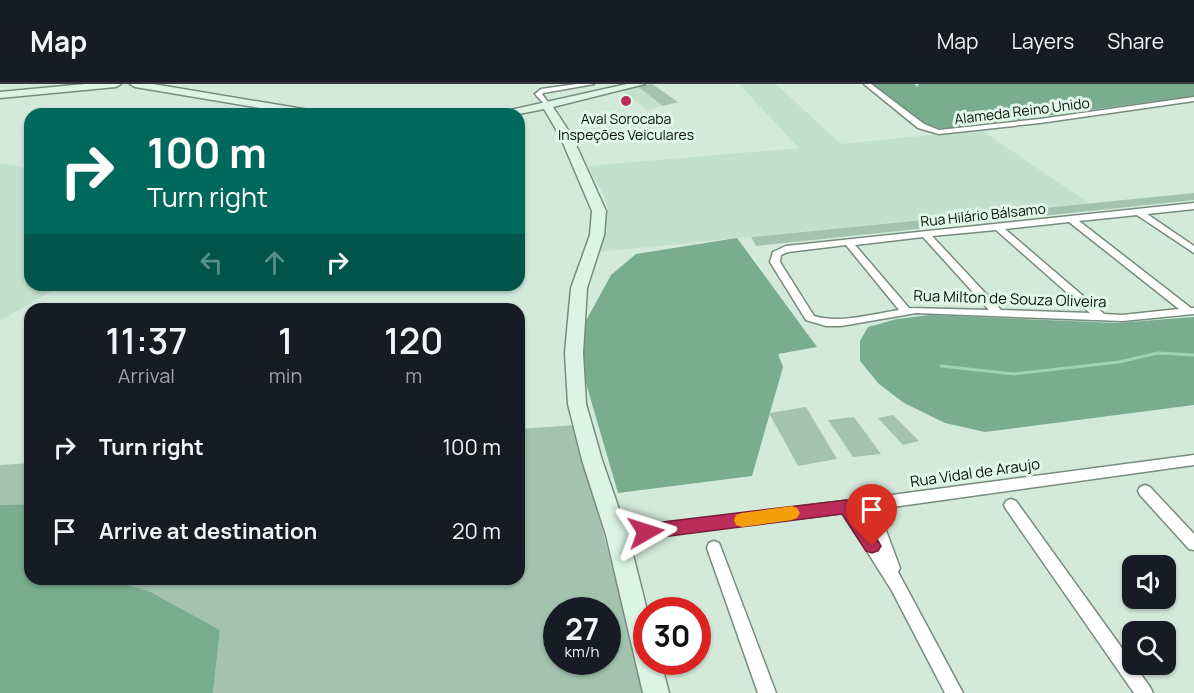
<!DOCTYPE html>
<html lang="en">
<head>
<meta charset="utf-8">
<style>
  :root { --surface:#171b24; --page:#20242c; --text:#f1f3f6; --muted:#9ea1a6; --line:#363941 }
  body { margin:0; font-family:Manrope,sans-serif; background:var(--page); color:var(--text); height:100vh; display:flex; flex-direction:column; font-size:22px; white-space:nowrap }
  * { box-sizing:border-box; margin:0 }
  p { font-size:20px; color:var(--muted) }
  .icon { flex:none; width:33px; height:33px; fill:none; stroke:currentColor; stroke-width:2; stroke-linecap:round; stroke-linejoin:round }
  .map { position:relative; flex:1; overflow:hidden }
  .sheet { position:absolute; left:24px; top:219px; width:501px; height:282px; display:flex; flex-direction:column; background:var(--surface); border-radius:18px; box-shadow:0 2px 4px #0004 }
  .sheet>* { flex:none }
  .guide { position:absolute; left:24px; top:24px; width:501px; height:183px; border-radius:18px; box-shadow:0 2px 4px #0004; background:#00695c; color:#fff; overflow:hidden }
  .tools { position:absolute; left:1122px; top:471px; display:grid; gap:12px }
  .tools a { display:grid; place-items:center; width:54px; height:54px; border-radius:12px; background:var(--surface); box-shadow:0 2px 4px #0004; font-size:30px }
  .speed { position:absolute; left:543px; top:513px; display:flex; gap:12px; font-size:30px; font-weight:700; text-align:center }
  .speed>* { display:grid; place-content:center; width:78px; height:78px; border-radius:50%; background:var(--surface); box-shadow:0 2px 4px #0004; line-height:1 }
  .speed small { font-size:15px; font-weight:400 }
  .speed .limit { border:9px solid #d22; background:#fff; color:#111 }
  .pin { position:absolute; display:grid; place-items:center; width:51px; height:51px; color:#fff; margin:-62px -26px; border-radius:50% 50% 50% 0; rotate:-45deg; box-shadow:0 0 6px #0007 }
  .pin .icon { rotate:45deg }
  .me { position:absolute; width:66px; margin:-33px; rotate:84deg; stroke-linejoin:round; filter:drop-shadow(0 0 4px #0008) }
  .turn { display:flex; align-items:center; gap:21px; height:126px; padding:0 24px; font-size:27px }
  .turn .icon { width:78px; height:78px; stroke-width:2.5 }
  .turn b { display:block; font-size:42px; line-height:51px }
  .lanes { display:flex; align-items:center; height:57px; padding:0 24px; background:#0003; justify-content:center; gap:30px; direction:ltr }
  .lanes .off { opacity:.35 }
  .eta { display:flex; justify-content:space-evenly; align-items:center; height:102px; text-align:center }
  .eta b { font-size:36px; font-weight:600; line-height:42px }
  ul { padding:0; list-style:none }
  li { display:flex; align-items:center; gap:18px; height:84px; padding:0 24px }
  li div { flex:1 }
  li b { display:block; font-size:22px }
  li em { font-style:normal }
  header { display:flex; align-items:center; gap:36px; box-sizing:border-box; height:84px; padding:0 30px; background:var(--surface); border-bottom:2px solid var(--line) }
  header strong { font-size:28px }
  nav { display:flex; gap:33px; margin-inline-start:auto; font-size:21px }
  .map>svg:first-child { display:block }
  .built { fill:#c2e0cc }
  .green { fill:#a3c3af; fill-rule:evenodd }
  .forest { fill:#79ad8d }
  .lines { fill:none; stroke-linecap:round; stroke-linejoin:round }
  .stream { stroke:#9dd3b1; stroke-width:3 }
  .street-casing { stroke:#778c7e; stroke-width:3 }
  .secondary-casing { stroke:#778c7e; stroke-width:3 }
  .street { fill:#fff; fill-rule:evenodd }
  .secondary { fill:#dbf4e5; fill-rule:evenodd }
  .route { fill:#bc2d5b; stroke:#7a1d3b; stroke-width:1.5 }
  .slow { fill:#f59e0b }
  .poi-dot { fill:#bc2d5b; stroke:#e0f7e8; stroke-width:2 }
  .labels { text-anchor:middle; stroke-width:6; stroke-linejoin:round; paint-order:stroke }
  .far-street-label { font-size:14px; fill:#070e09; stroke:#e0f7e8 }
  .far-poi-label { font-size:14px; fill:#070e09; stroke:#e0f7e8 }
  .street-label { font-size:15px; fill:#070e09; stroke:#e0f7e8 }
</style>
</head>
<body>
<header>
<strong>Map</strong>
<nav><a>Map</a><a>Layers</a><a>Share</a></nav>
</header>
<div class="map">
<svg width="1194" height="609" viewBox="0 0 1194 609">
  <rect width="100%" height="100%" fill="#d3eadb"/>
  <g class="built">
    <path d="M 739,0 L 776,0 L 841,60 L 981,46 L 1089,119 L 598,168 L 608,126 L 605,114 L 588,82 L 799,64 Z"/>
    <path d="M 637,2 L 663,22 L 647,26 L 621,5 Z"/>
    <path d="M 0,79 L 30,84 L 30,201 L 62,201 L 0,237 Z"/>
  </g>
  <g class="green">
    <path d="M 652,0 L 678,18 L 663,22 L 637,2 Z"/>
    <path d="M 1194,109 L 1194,116 L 756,162 L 751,153 Z"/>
    <path d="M 806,323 L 837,375 L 798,382 L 769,329 Z"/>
    <path d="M 893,331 L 919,357 L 903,361 L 878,334 Z"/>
    <path d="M 854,333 L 881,370 L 853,373 L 828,336 Z"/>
    <path d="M 575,341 L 645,609 L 213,609 L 220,546 L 149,507 L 106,495 L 519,495 L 519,345 ZM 556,526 L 608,526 L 608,578 L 556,578 Z"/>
    <path d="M 30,379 L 30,420 L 0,421 L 0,381 Z"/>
  </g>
  <g class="forest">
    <path d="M 873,0 L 914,0 L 918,3 L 918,0 L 1194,0 L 1194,12 L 948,45 C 918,44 896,18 873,0 Z"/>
    <path d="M 737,154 L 817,263 L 778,270 L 783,283 L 752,392 L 618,409 L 581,282 L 582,244 L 611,191 L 636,170 Z"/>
    <path d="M 930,231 L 1117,239 L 1194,233 L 1194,321 L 985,348 L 945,339 L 904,319 L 879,300 L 860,277 L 860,257 L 868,243 L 897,235 Z"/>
    <path d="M 30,420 L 30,495 L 106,495 L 149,507 L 220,546 L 213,609 L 0,609 L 0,421 Z"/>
  </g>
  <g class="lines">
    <path class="stream" d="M 941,282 L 1014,290 L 1119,278 L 1158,269 L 1194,271"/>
    <defs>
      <g id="street">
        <path d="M 577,0 L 594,0 L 543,9 L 542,10 L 550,21 L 547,23 L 535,10 L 541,5 Z"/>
        <path d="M 864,0 L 871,0 L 924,40 L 939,46 L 1040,35 L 1194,13 L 1194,17 L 1040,39 L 939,50 L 918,44 Z"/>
        <path d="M 1194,119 L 1194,125 L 1147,130 L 1194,162 L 1194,169 L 1137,131 L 1079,137 L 1191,224 L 1194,224 L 1194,230 L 1122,237 L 916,229 L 841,242 L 826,242 L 806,236 L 770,178 L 773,168 L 786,162 ZM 1069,138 L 1179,225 L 1122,231 L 1104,230 L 1005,145 ZM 996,146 L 1090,229 L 1001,226 L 932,152 ZM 923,153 L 989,226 L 909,224 L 855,161 ZM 846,161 L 899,226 C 871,230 841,240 814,232 L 780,178 L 781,171 L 788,168 Z"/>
        <path d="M 1194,371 L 1194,381 L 878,425 L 900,484 L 898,488 L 963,609 L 945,609 L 892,507 L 843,429 L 617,457 L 612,455 L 610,451 L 612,447 L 617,445 L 869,414 ZM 864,426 L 873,450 L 857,427 Z"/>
        <path d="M 1145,401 L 1150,403 L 1194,450 L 1194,466 L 1189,465 L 1140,411 L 1138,407 L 1140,403 Z"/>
        <path d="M 1011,415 L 1016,417 L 1150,603 L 1153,609 L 1134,609 L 1006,425 L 1004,421 L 1006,417 Z"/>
        <path d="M 714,457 L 719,459 L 721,464 L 776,609 L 758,609 L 707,464 L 709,459 Z"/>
      </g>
      <g id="secondary">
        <path d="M 85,0 L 121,0 L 116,3 L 0,14 L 0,8 Z"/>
        <path d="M 130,0 L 153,0 L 315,27 L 320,30 L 296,30 L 135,3 Z"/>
        <path d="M 627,0 L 645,0 L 553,23 L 572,52 L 606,127 L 604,151 L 587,204 L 583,269 L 586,320 L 602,376 L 628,451 L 647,526 L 646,578 L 661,578 L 669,609 L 643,609 L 606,451 L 582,376 L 568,320 L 565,269 L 571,204 L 590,151 L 592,127 L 560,52 L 544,25 L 519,30 L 501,30 L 506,27 Z"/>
      </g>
    </defs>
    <use href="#street" class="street-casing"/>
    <use href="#secondary" class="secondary-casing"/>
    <use href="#street" class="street"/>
    <use href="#secondary" class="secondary"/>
  </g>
  <path class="route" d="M 846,416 L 852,418 L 878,457 L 881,462 L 878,467 L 872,469 L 866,467 L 842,430 L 646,455 L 640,453 L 638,448 L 640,443 L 646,440 Z"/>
  <path class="slow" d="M 792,422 L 797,424 L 800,429 L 797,434 L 792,436 L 742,443 L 736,441 L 734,436 L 736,431 L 742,429 Z"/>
  <circle class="poi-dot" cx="626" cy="17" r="6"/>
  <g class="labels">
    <g class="far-street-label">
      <text transform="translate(1022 27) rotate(-7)" y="5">Alameda Reino Unido</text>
      <text transform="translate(983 131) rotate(-6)" y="5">Rua Hilário Bálsamo</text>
    </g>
    <g class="far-poi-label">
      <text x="626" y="40">Aval Sorocaba<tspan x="626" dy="16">Inspeções Veiculares</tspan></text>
    </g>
    <g class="street-label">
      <text transform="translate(1010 215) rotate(2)" y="5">Rua Milton de Souza Oliveira</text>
      <text transform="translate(975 389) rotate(-8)" y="5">Rua Vidal de Araujo</text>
    </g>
  </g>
</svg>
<div class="tools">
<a><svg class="icon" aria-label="sound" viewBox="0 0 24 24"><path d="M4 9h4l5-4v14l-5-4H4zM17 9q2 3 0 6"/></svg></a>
<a><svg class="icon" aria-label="search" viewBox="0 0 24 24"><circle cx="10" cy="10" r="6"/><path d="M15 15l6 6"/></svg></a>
</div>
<div class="speed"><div>27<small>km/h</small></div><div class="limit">30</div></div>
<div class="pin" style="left:872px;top:462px;background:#d93025"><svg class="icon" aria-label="arrive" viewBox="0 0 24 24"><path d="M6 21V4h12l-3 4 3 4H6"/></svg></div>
<svg class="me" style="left:646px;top:448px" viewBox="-20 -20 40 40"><path d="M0-17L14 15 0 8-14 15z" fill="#bc2d5b" stroke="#fff" stroke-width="4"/></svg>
<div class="guide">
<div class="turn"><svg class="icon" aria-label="right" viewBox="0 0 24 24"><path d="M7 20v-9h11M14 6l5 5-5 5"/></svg><div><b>100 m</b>Turn right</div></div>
<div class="lanes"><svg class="icon off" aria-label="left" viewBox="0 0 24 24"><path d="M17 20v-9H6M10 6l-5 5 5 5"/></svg><svg class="icon off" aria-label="ahead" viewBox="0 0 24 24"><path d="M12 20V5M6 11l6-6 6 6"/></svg><svg class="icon" aria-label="right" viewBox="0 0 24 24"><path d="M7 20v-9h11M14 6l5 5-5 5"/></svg></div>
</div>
<section class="sheet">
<div class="eta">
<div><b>11:37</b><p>Arrival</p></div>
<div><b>1</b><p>min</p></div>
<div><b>120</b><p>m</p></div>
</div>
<ul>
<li><svg class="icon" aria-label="right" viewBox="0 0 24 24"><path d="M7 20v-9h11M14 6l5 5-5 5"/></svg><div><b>Turn right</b></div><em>100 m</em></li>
<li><svg class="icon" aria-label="arrive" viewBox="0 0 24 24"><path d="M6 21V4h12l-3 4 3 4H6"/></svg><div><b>Arrive at destination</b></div><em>20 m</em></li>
</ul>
</section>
</div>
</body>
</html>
